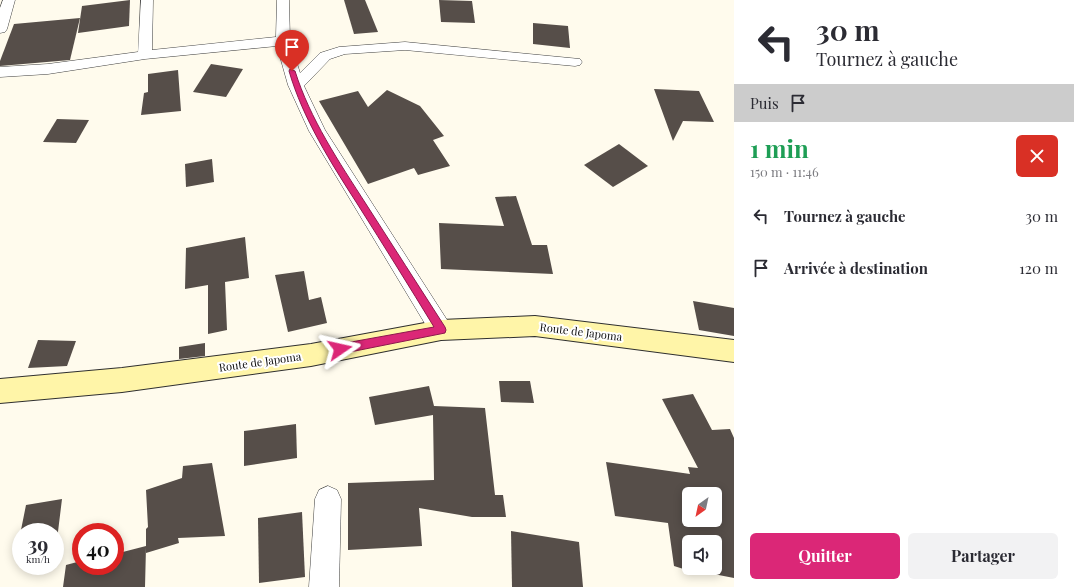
<!DOCTYPE html>
<html lang="fr">
<head>
<meta charset="utf-8">
<style>
  :root { --surface:#fff; --page:#f2f2f3; --text:#2b2b33; --muted:#7c7c81; --accent:#db2777 }
  body { margin:0; font-family:"Playfair Display",serif; background:var(--page); color:var(--text); height:100vh; display:flex; flex-direction:column; font-size:15px; white-space:nowrap }
  * { box-sizing:border-box; margin:0 }
  p { font-size:13px; color:var(--muted) }
  .icon { flex:none; width:22px; height:22px; fill:none; stroke:currentColor; stroke-width:2; stroke-linecap:round; stroke-linejoin:round }
  .map { position:relative; flex:1; overflow:hidden }
  .panel { display:flex; flex-direction:column; background:var(--surface); width:340px }
  .panel>* { flex:none }
  .banner { background:#fff; color:var(--text); overflow:hidden }
  .needle { width:26px; rotate:213deg }
  .tools { position:absolute; left:682px; top:487px; display:grid; gap:8px }
  .tools a { display:grid; place-items:center; width:40px; height:40px; border-radius:6px; background:var(--surface); box-shadow:0 2px 10px #0003; font-size:20px }
  .speed { position:absolute; left:12px; top:523px; display:flex; gap:8px; font-size:20px; font-weight:700; text-align:center }
  .speed>* { display:grid; place-content:center; width:52px; height:52px; border-radius:50%; background:var(--surface); box-shadow:0 2px 10px #0003; line-height:1 }
  .speed small { font-size:10px; font-weight:400 }
  .speed .limit { border:6px solid #d22; background:#fff; color:#111 }
  .pin { position:absolute; display:grid; place-items:center; width:34px; height:34px; color:#fff; margin:-41px -17px; border-radius:50% 50% 50% 0; rotate:-45deg; box-shadow:0 0 4px #0007 }
  .pin .icon { rotate:45deg }
  .me { position:absolute; width:44px; margin:-22px; rotate:79deg; stroke-linejoin:round; filter:drop-shadow(0 0 3px #0008) }
  .turn { display:flex; align-items:center; gap:14px; height:84px; padding:0 16px; font-size:18px }
  .turn .icon { width:52px; height:52px; stroke-width:2.5 }
  .turn b { display:block; font-size:28px; line-height:34px }
  .then { display:flex; align-items:center; height:38px; padding:0 16px; background:#0003; gap:8px; font-size:15px }
  .round { display:grid; place-items:center; flex:none; width:42px; height:42px; border-radius:6px; background:var(--page) }
  .headline { display:flex; align-items:center; justify-content:space-between; height:68px; padding:0 16px }
  h1 { font-size:24px; font-weight:700; line-height:30px; color:#1e9e55 }
  .primary-button { display:flex; gap:8px; margin-top:auto; padding:8px 16px }
  .primary-button a { flex:1; height:46px; border-radius:6px; background:var(--accent); color:#fff; font-size:16px; font-weight:700; line-height:46px; text-align:center }
  .primary-button a+a { background:var(--page); color:var(--text) }
  ul { padding:0; list-style:none }
  li { display:flex; align-items:center; gap:12px; height:52px; padding:0 16px }
  li div { flex:1 }
  li b { display:block; font-size:15px }
  li em { font-style:normal }
  main { display:flex; flex:1; min-height:0 }
  .map>svg:first-child { display:block }
  .building { fill:#564e49; fill-rule:evenodd }
  .lines { fill:none; stroke-linecap:round; stroke-linejoin:round }
  .street-casing { stroke:#404040; stroke-width:1 }
  .secondary-casing { stroke:#2f2f2f; stroke-width:2 }
  .street { fill:#fff; fill-rule:evenodd }
  .secondary { fill:#fff5a8; fill-rule:evenodd }
  .route { fill:#db2777; stroke:#8e194d }
  .labels { text-anchor:middle; stroke-width:4; stroke-linejoin:round; paint-order:stroke }
  .street-label { font-size:11px; fill:#0d0d0d; stroke:#fff }
</style>
</head>
<body>
<main>
<div class="map">
<svg width="734" height="587" viewBox="0 0 734 587">
  <rect width="100%" height="100%" fill="#fffbed"/>
  <g class="building">
    <path d="M 130,0 L 129,26 L 78,33 L 82,6 Z"/>
    <path d="M 344,0 L 365,0 L 378,32 L 354,34 Z"/>
    <path d="M 439,0 L 472,1 L 475,23 L 441,22 Z"/>
    <path d="M 80,18 L 70,60 L 0,66 L 0,61 L 14,24 Z"/>
    <path d="M 533,23 L 568,26 L 570,48 L 533,44 Z"/>
    <path d="M 211,64 L 243,69 L 226,97 L 193,92 Z"/>
    <path d="M 178,70 L 181,111 L 141,115 L 144,93 L 148,92 L 148,74 Z"/>
    <path d="M 654,89 L 699,91 L 714,122 L 683,121 L 673,141 Z"/>
    <path d="M 387,90 L 420,106 L 444,136 L 433,140 L 450,166 L 418,175 L 414,168 L 368,184 L 319,101 L 358,91 L 368,107 Z"/>
    <path d="M 57,119 L 89,120 L 76,143 L 43,142 Z"/>
    <path d="M 619,144 L 648,166 L 613,187 L 584,165 Z"/>
    <path d="M 212,159 L 214,182 L 186,187 L 185,164 Z"/>
    <path d="M 516,196 L 532,245 L 547,245 L 553,274 L 441,269 L 439,223 L 504,226 L 495,197 Z"/>
    <path d="M 245,237 L 249,278 L 225,282 L 227,330 L 208,334 L 208,285 L 185,289 L 186,248 Z"/>
    <path d="M 304,271 L 309,300 L 321,297 L 327,323 L 288,332 L 275,275 Z"/>
    <path d="M 693,301 L 734,308 L 734,336 L 699,330 Z"/>
    <path d="M 38,340 L 76,341 L 67,366 L 28,368 Z"/>
    <path d="M 205,343 L 205,356 L 179,359 L 179,347 Z"/>
    <path d="M 499,381 L 530,381 L 534,403 L 501,402 Z"/>
    <path d="M 429,386 L 434,406 L 485,408 L 495,495 L 503,495 L 506,517 L 472,517 L 419,508 L 422,546 L 348,550 L 348,483 L 434,480 L 433,415 L 375,425 L 369,397 Z"/>
    <path d="M 693,394 L 712,430 L 730,429 L 734,438 L 734,578 L 693,570 L 693,572 L 674,566 L 668,523 L 615,516 L 606,462 L 690,474 L 688,467 L 698,468 L 662,399 ZM 689,494 L 715,494 L 715,520 L 689,520 ZM 689,542 L 715,542 L 715,568 L 689,568 Z"/>
    <path d="M 296,424 L 297,458 L 244,466 L 244,431 Z"/>
    <path d="M 212,463 L 225,536 L 178,538 L 179,543 L 146,553 L 146,547 L 145,587 L 63,587 L 66,565 L 81,561 L 81,566 L 115,566 L 115,554 L 146,546 L 146,529 L 148,527 L 146,490 L 182,478 L 183,466 Z"/>
    <path d="M 62,499 L 56,548 L 55,548 L 55,532 L 21,532 L 21,554 L 16,555 L 26,505 Z"/>
    <path d="M 302,512 L 305,577 L 259,583 L 258,518 Z"/>
    <path d="M 511,531 L 579,542 L 583,587 L 512,587 Z"/>
  </g>
  <g class="lines">
    <defs>
      <g id="street">
        <path d="M 3,0 L 15,0 L 7,29 L 5,32 L 0,33 L 0,8 Z"/>
        <path d="M 141,0 L 153,0 L 152,50 L 276,37 L 277,0 L 289,0 L 290,41 L 300,73 L 320,53 L 339,47 L 405,42 L 580,59 L 582,62 L 580,65 L 575,66 L 405,50 L 345,54 L 330,59 L 304,86 L 325,130 L 449,323 L 452,330 L 449,337 L 441,340 L 433,337 L 309,131 L 288,85 L 277,46 L 145,59 L 48,74 L 0,77 L 0,67 L 48,64 L 138,52 Z"/>
        <path d="M 328,486 L 337,490 L 341,499 L 339,587 L 309,587 L 315,499 L 319,490 Z"/>
      </g>
      <path id="secondary" d="M 535,316 L 734,340 L 734,362 L 535,336 L 441,340 L 311,366 L 122,392 L 0,403 L 0,379 L 122,368 L 311,344 L 441,320 Z"/>
    </defs>
    <use href="#street" class="street-casing"/>
    <use href="#secondary" class="secondary-casing"/>
    <use href="#street" class="street"/>
    <use href="#secondary" class="secondary"/>
  </g>
  <path class="route" d="M 290,69 L 295,71 C 310,119 339,162 366,204 C 392,245 419,286 445,327 L 446,330 L 445,333 L 340,354 L 337,352 L 335,349 L 337,346 L 340,344 L 434,327 C 409,286 384,246 358,205 C 331,163 303,119 289,71 Z"/>
  <g class="labels">
    <g class="street-label">
      <text transform="translate(581 332) rotate(7)" y="4">Route de Japoma</text>
      <text transform="translate(260 362) rotate(-8)" y="4">Route de Japoma</text>
    </g>
  </g>
</svg>
<div class="tools">
<a><svg class="needle" viewBox="-14 -14 28 28"><path d="M0-13l5 13h-10z" fill="#e53935"/><path d="M0 13l5-13h-10z" fill="#7c7c81"/></svg></a>
<a><svg class="icon" aria-label="sound" viewBox="0 0 24 24"><path d="M4 9h4l5-4v14l-5-4H4zM17 9q2 3 0 6"/></svg></a>
</div>
<div class="speed"><div>39<small>km/h</small></div><div class="limit">40</div></div>
<div class="pin" style="left:292px;top:71px;background:#d93025"><svg class="icon" aria-label="arrive" viewBox="0 0 24 24"><path d="M6 21V4h12l-3 4 3 4H6"/></svg></div>
<svg class="me" style="left:340px;top:349px" viewBox="-20 -20 40 40"><path d="M0-17L14 15 0 8-14 15z" fill="#db2777" stroke="#fff" stroke-width="4"/></svg>
</div>
<section class="panel">
<div class="banner">
<div class="turn"><svg class="icon" aria-label="left" viewBox="0 0 24 24"><path d="M17 20v-9H6M10 6l-5 5 5 5"/></svg><div><b>30 m</b>Tournez à gauche</div></div>
<div class="then">Puis<svg class="icon" aria-label="arrive" viewBox="0 0 24 24"><path d="M6 21V4h12l-3 4 3 4H6"/></svg></div>
</div>
<div class="headline"><div><h1>1 min</h1><p>150 m · 11:46</p></div><a class="round" style="background:#d93025;color:#fff"><svg class="icon" aria-label="close" viewBox="0 0 24 24"><path d="M6 6l12 12M18 6L6 18"/></svg></a></div>
<ul>
<li><svg class="icon" aria-label="left" viewBox="0 0 24 24"><path d="M17 20v-9H6M10 6l-5 5 5 5"/></svg><div><b>Tournez à gauche</b></div><em>30 m</em></li>
<li><svg class="icon" aria-label="arrive" viewBox="0 0 24 24"><path d="M6 21V4h12l-3 4 3 4H6"/></svg><div><b>Arrivée à destination</b></div><em>120 m</em></li>
</ul>
<div class="primary-button"><a>Quitter</a><a>Partager</a></div>
</section>
</main>
</body>
</html>
